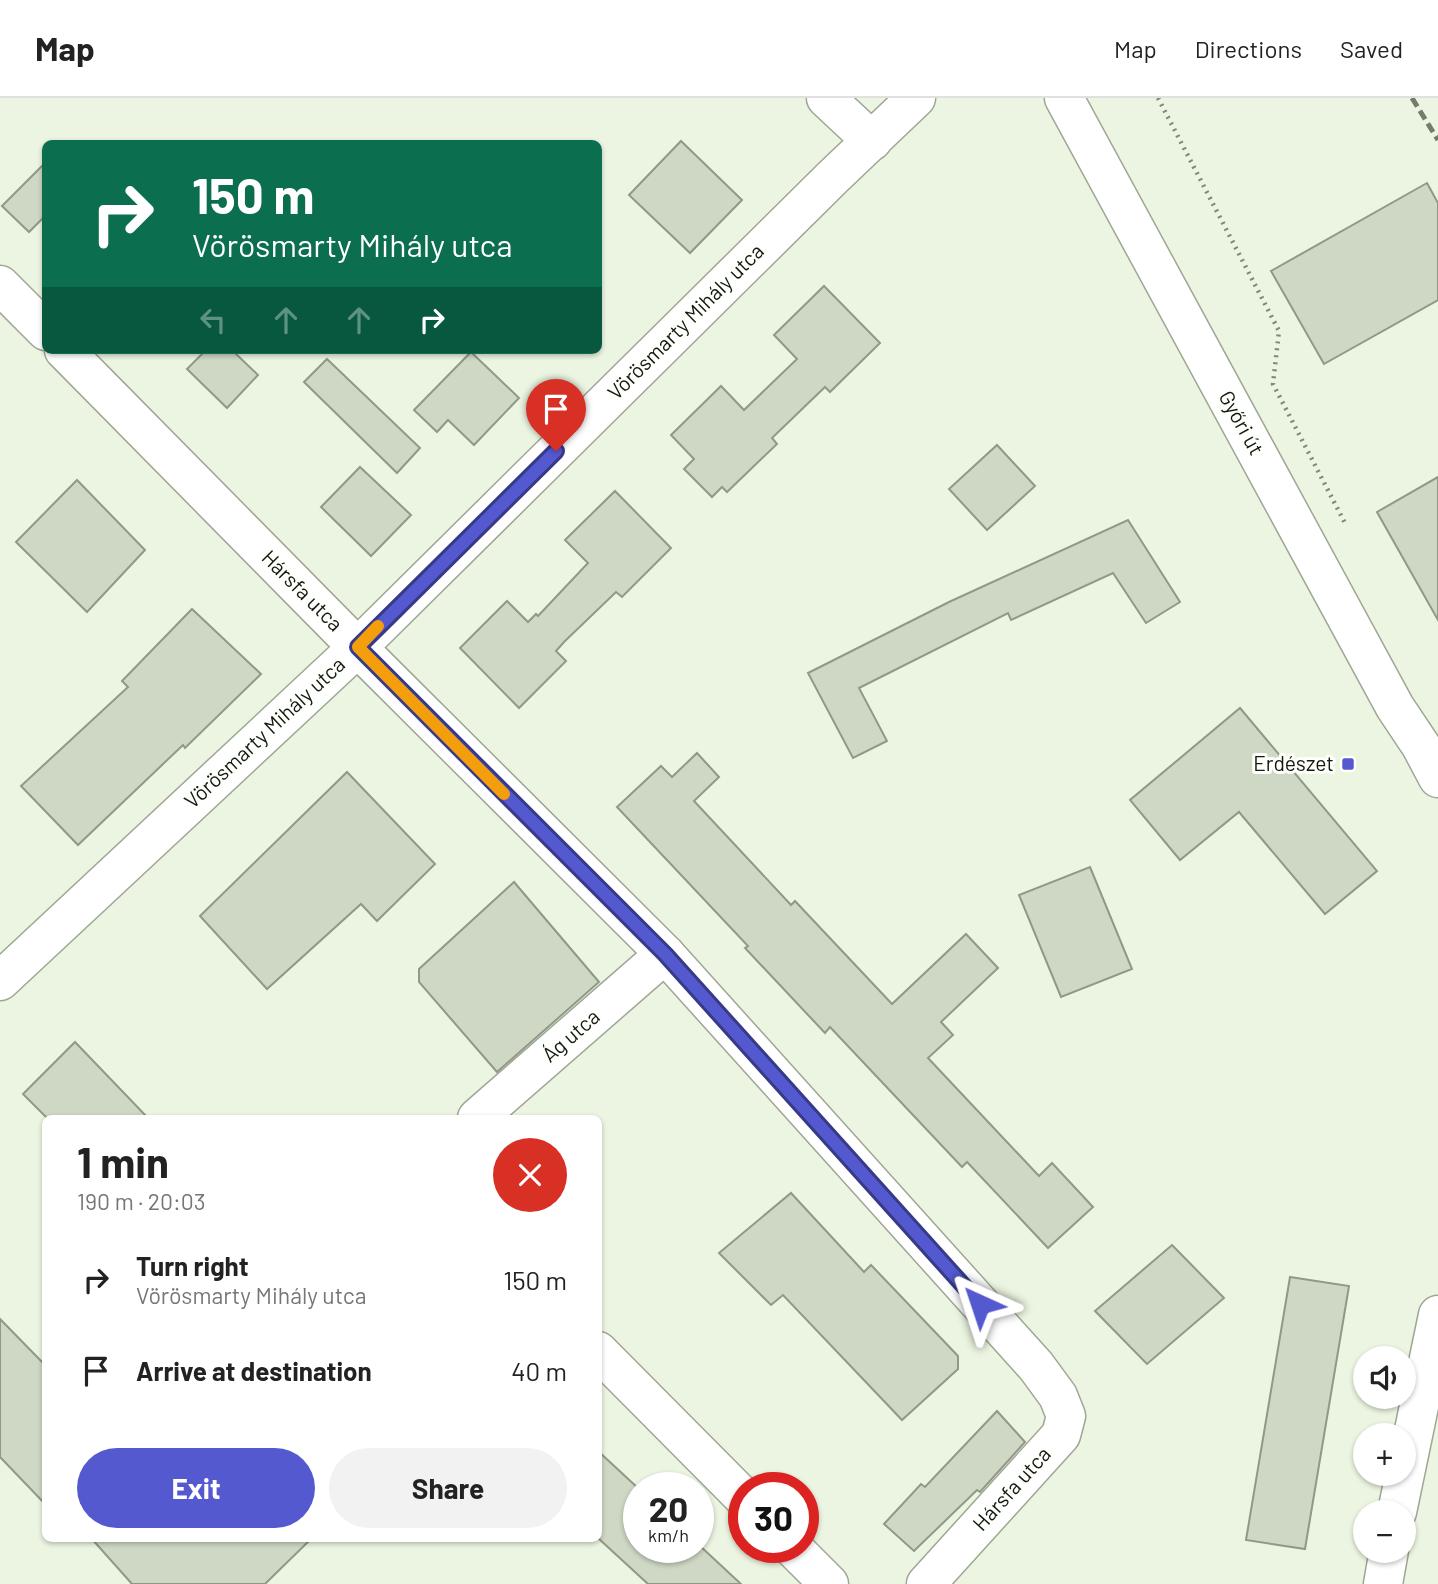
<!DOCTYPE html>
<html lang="en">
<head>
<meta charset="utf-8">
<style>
  :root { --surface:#fff; --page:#f2f2f2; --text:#222; --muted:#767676; --line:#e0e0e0; --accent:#5459d0 }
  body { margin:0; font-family:Barlow,sans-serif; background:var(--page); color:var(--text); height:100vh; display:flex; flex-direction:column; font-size:26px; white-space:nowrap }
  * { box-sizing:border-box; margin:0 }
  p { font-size:23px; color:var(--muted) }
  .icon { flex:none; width:38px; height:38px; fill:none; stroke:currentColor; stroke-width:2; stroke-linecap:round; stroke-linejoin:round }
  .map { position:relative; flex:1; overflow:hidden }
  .drawer { position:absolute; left:42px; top:1017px; width:560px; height:427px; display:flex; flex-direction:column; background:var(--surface); border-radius:10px; box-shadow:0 2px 5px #0004 }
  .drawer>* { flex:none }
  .banner { position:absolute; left:42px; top:42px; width:560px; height:214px; border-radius:10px; box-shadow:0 2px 5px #0004; background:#0b6e4f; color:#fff; overflow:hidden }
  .fabs { position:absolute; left:1353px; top:1248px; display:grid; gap:14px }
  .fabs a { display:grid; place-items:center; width:63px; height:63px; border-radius:50%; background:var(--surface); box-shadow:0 2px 5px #0004; font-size:35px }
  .speed { position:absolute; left:623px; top:1374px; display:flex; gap:14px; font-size:35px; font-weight:700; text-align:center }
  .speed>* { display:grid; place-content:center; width:91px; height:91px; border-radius:50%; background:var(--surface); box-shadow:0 2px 5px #0004; line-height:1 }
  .speed small { font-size:18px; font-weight:400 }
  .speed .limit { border:10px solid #d22; background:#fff; color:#111 }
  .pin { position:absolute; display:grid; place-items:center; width:60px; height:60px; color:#fff; margin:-72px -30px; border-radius:50% 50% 50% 0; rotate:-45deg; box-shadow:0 0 7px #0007 }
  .pin .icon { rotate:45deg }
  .me { position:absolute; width:77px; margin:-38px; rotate:318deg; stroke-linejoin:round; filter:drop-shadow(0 0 5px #0008) }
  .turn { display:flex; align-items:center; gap:24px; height:147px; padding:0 35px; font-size:32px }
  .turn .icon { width:91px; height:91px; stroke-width:2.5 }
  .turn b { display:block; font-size:49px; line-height:60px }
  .lanes { display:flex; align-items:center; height:66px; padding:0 35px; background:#0003; justify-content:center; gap:35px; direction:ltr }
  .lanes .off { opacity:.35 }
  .round { display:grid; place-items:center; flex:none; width:74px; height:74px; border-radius:37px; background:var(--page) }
  .summary { display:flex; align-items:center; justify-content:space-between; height:119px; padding:0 35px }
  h1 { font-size:42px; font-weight:700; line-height:52px }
  .button { display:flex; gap:14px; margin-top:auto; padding:14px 35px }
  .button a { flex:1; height:80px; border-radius:42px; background:var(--accent); color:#fff; font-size:28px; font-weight:700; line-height:80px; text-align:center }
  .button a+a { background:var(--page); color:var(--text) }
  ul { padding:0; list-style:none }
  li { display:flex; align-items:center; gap:21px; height:91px; padding:0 35px }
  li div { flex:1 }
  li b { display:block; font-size:26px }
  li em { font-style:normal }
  header { display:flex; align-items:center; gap:42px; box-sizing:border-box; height:98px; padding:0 35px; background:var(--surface); border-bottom:2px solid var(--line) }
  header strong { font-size:33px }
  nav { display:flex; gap:38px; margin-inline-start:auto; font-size:24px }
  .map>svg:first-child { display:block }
  .building { fill:#cfd8c4; stroke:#909986; stroke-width:2 }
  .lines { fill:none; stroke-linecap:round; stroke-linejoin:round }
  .street-casing { stroke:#9ea794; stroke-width:41 }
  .secondary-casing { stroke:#9ea794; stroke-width:41 }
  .path { stroke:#818779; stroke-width:4.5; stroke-dasharray:2 5; stroke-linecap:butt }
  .street { stroke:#fff; stroke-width:38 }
  .secondary { stroke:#fff; stroke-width:38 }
  .rail { stroke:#757b6e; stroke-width:5; stroke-dasharray:10 5; stroke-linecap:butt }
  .route-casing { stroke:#373a87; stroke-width:18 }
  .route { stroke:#5459d0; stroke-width:12 }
  .slow { stroke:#f59e0b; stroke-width:12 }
  .poi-dot { fill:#5459d0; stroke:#fdfffb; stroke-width:2.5 }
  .labels { text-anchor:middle; stroke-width:6; stroke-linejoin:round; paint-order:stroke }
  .street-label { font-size:21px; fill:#151811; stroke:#fdfffb }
  .poi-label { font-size:21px; fill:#151811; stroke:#fdfffb; text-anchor:end }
</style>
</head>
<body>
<header>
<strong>Map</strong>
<nav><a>Map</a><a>Directions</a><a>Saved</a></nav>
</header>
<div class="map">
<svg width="1438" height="1486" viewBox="0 0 1438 1486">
  <rect width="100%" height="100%" fill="#ecf5e1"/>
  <g class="building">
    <path d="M 681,43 L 742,102 L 690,155 L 629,97 Z"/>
    <path d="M 46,64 L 46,117 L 29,134 L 2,108 Z"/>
    <path d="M 1427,85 L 1438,105 L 1438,202 L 1324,266 L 1271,173 Z"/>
    <path d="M 824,188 L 880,245 L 830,294 L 825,289 L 772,340 L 777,346 L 727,394 L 722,389 L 712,399 L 684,371 L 694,361 L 671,337 L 721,288 L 744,312 L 797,261 L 774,237 Z"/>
    <path d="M 206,252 L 232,252 L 258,277 L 227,310 L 187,271 Z"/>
    <path d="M 471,254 L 519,300 L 474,347 L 448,322 L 437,334 L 414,312 Z"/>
    <path d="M 327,261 L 420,350 L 397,375 L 304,284 Z"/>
    <path d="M 997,347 L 1035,388 L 987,432 L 949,391 Z"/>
    <path d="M 360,369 L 411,417 L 371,458 L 321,409 Z"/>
    <path d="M 1438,379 L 1438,522 L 1377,414 Z"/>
    <path d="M 77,382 L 145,452 L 87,514 L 16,444 Z"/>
    <path d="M 615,393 L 671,450 L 622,499 L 616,494 L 564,544 L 556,553 L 566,563 L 519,610 L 460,550 L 507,503 L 528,524 L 536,516 L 538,518 L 588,465 L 565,442 Z"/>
    <path d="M 1128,422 L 1180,504 L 1146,525 L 1113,475 L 1011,522 L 1008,515 L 859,590 L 887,643 L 853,660 L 808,575 L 949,504 Z"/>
    <path d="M 192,511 L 261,576 L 185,650 L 183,647 L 78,747 L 21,688 L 128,589 L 122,583 Z"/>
    <path d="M 1240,610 L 1377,773 L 1325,816 L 1239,714 L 1180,762 L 1130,702 Z"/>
    <path d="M 697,655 L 719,679 L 694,703 L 791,807 L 795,803 L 892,906 L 966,836 L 998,870 L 941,924 L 953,937 L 928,960 L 1039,1078 L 1052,1065 L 1093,1109 L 1048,1150 L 967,1064 L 962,1069 L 830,929 L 825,935 L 745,850 L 748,848 L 617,709 L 661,668 L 672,679 Z"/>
    <path d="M 347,674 L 435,766 L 377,823 L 361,806 L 267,891 L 200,818 Z"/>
    <path d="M 1090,769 L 1132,871 L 1061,899 L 1019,797 Z"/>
    <path d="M 514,784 L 599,884 L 497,974 L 419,884 L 419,871 Z"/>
    <path d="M 75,944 L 148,1020 L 47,1020 L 23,996 Z"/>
    <path d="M 791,1095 L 864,1174 L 871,1167 L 958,1258 L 958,1271 L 902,1322 L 783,1197 L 771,1207 L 719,1155 Z"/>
    <path d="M 1172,1147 L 1224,1200 L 1147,1266 L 1095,1213 Z"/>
    <path d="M 1290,1179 L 1349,1188 L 1305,1451 L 1246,1442 Z"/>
    <path d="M 0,1221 L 46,1268 L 46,1407 L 0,1359 Z"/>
    <path d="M 997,1313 L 1025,1344 L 980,1394 L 977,1392 L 914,1453 L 884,1426 L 921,1386 L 925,1389 Z"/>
    <path d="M 598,1353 L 639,1391 L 639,1449 L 698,1449 L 698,1446 L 741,1486 L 648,1486 L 598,1440 Z"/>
    <path d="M 91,1440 L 312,1440 L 265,1486 L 132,1486 Z"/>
  </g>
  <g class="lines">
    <defs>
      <g id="street">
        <path d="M 826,0 L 872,43"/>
        <path d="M 0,187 L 46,233"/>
        <path d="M 64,252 L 372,564 L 665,856 L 1036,1268 L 1058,1298 L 1066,1318 L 1061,1337 L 926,1486"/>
        <path d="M 0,883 L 358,549 L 833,79 L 916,0"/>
        <path d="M 477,1020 L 665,856"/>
        <path d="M 598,1253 L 744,1400"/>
        <path d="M 792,1449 L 829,1486"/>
      </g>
      <g id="secondary">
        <path d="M 1064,0 L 1395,609 L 1421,648 L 1438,680"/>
        <path d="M 1397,1414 L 1438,1217"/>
        <path d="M 1383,1486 L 1389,1452"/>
      </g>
    </defs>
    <use href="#street" class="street-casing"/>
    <use href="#secondary" class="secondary-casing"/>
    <path class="path" d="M 1158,0 L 1279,233 L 1273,286 L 1346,427"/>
    <use href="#street" class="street"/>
    <use href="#secondary" class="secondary"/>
    <path class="rail" d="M 1412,0 L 1438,42"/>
  </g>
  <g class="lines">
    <defs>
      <path id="route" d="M 556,353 L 358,549 L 665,856 L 980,1206"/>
    </defs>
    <use href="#route" class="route-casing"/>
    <use href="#route" class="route"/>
    <path class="slow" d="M 378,528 L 358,549 L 504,696"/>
  </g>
  <rect class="poi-dot" x="1341" y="659" width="14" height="14" rx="3.5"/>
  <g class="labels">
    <g class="street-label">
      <text transform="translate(686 224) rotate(-45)" y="7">Vörösmarty Mihály utca</text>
      <text transform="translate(1241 325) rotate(61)" y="7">Győri út</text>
      <text transform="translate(302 493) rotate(45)" y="7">Hársfa utca</text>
      <text transform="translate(265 635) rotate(-43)" y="7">Vörösmarty Mihály utca</text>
      <text transform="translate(571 938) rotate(-41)" y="7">Ág utca</text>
      <text transform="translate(1012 1391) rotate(-48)" y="7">Hársfa utca</text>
    </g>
    <g class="poi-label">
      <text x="1334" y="673">Erdészet</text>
    </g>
  </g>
</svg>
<div class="fabs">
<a><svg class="icon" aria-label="sound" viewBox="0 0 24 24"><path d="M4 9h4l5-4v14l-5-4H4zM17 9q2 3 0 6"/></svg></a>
<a>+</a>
<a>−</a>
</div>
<div class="speed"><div>20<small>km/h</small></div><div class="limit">30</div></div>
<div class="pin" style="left:556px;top:353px;background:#d93025"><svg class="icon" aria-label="arrive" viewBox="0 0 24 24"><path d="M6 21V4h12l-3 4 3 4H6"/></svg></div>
<svg class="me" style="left:980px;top:1206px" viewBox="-20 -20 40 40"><path d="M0-17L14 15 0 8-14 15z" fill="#5459d0" stroke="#fff" stroke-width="4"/></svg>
<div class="banner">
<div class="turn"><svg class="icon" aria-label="right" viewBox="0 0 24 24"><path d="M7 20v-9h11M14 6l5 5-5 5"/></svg><div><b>150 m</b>Vörösmarty Mihály utca</div></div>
<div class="lanes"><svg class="icon off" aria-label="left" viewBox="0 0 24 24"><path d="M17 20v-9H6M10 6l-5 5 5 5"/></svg><svg class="icon off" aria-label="ahead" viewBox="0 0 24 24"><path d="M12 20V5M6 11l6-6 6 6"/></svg><svg class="icon off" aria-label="ahead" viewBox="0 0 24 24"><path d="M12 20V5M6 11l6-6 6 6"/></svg><svg class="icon" aria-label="right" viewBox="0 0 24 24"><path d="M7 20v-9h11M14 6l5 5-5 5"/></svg></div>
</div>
<section class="drawer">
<div class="summary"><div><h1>1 min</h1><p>190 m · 20:03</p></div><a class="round" style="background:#d93025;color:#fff"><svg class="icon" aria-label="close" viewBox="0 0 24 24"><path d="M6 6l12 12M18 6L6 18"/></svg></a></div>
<ul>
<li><svg class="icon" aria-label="right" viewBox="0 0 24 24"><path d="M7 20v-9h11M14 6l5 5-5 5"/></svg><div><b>Turn right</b><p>Vörösmarty Mihály utca</p></div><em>150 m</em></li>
<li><svg class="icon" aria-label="arrive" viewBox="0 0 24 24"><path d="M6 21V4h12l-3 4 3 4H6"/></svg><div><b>Arrive at destination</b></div><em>40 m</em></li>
</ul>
<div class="button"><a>Exit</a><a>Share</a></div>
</section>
</div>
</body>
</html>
